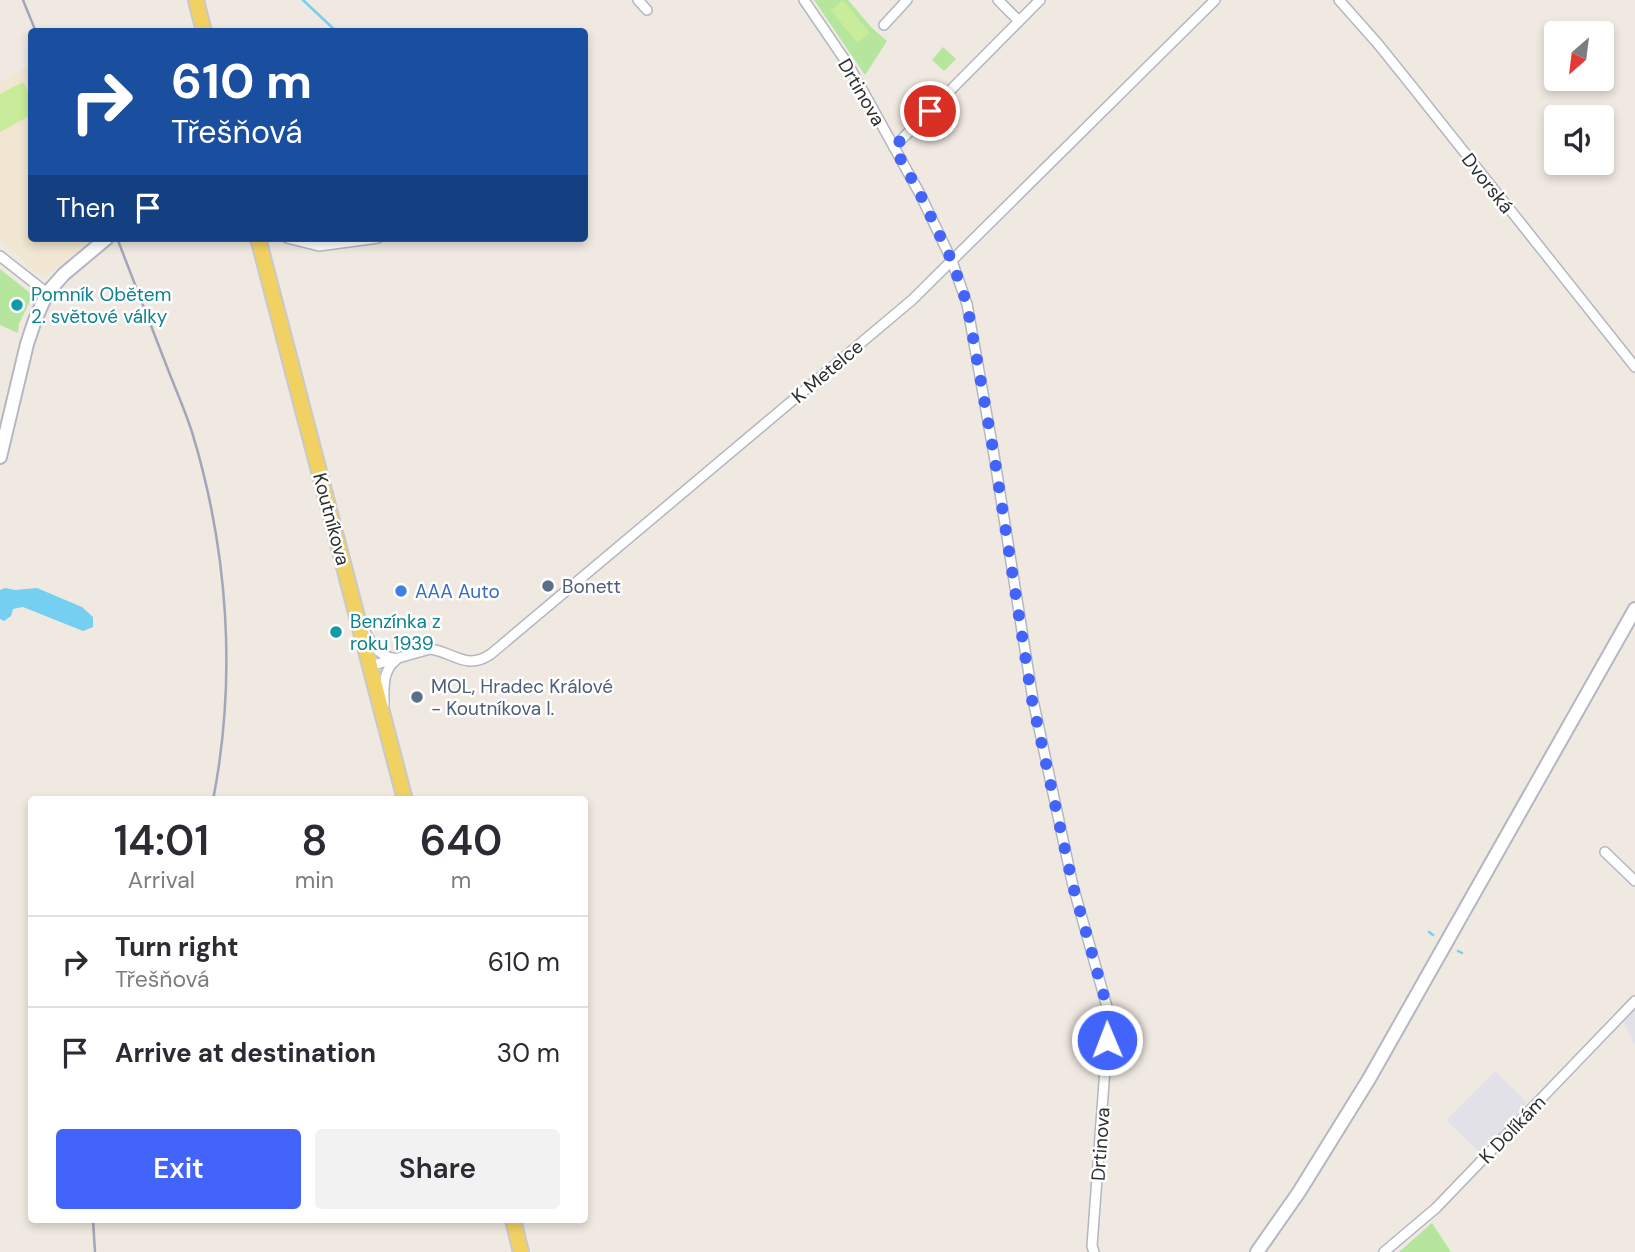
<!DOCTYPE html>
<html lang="en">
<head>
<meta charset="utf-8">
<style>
  :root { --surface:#fff; --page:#f2f2f3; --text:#2b2b33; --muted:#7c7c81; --line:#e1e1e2; --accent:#4264fb }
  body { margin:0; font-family:"DM Sans",sans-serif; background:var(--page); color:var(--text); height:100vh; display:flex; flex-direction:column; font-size:26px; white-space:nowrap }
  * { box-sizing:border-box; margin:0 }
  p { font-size:23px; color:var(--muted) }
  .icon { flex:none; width:38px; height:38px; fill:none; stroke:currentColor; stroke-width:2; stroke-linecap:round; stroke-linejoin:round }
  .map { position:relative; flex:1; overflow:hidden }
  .details { position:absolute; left:28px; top:796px; width:560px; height:427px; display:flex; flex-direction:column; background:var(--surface); border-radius:7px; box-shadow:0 4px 10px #0003 }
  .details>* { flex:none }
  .top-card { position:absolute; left:28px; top:28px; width:560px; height:214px; border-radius:7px; box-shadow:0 4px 10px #0003; background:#1a4fa0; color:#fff; overflow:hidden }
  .needle { width:46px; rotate:208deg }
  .tools { position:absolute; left:1544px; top:21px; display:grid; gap:14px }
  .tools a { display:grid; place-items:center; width:70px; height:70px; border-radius:7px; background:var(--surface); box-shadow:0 4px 10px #0003; font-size:35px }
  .pin { position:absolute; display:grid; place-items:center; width:60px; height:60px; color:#fff; margin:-30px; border:4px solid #fff; border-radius:50%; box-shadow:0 2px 7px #0007 }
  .me { position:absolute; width:77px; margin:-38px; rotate:359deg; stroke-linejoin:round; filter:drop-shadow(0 0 5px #0008) }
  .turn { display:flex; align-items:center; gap:24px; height:147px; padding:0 28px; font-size:32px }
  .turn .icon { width:91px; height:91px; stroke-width:2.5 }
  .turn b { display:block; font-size:49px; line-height:60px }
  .then { display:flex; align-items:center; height:66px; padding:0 28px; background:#0003; gap:14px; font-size:26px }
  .eta { display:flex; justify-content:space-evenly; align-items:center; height:119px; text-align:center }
  .eta b { font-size:42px; font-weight:600; line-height:49px }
  .cta { display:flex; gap:14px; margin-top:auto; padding:14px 28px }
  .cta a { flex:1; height:80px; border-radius:7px; background:var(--accent); color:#fff; font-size:28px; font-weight:600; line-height:80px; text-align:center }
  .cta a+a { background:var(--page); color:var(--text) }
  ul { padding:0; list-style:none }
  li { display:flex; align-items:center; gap:21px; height:91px; padding:0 28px; border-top:2px solid var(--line) }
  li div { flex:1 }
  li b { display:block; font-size:26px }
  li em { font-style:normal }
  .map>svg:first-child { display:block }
  .industrial { fill:#e3e1e8 }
  .education { fill:#f0e6d1 }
  .green { fill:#b6e59e }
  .pitch { fill:#c9ec9a }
  .water { fill:#75cff0 }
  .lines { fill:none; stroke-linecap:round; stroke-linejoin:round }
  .stream { stroke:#75cff0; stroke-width:2.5 }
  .street-casing { stroke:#b4b7c1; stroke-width:12 }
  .secondary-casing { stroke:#b4b7c1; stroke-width:16 }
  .primary-casing { stroke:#c9c9c9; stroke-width:18 }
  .street { stroke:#fff; stroke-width:9 }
  .secondary { stroke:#fff; stroke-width:12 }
  .primary { stroke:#f2d163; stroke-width:14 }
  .rail { stroke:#a3a6b8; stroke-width:2.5 }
  .route { stroke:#4264fb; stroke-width:12; stroke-dasharray:0 21.6 }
  .culture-dot { fill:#0f9aa8; stroke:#fff; stroke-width:2.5 }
  .service-dot { fill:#5c6f8a; stroke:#fff; stroke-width:2.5 }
  .shop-dot { fill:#3f7fe0; stroke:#fff; stroke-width:2.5 }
  .labels { text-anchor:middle; stroke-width:5; stroke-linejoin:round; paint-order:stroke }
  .street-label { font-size:19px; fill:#2e2e2e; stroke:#fff }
  .culture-label { font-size:19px; fill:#0d838f; stroke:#fff; text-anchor:start }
  .service-label { font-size:19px; fill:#4e5e75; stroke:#fff; text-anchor:start }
  .shop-label { font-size:19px; fill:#366cbe; stroke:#fff; text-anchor:start }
</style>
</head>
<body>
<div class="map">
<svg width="1635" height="1252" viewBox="0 0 1635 1252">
  <rect width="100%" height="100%" fill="#efe9e1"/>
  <g class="industrial">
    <path d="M 1635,1005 L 1635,1046 L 1622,1019 Z"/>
    <path d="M 1495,1071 L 1527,1102 L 1481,1154 L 1446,1120 Z"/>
  </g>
  <path class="education" d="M 31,64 L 32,238 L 93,238 L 47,275 L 44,276 L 39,275 L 0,239 L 0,83 Z"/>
  <g class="green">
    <path d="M 814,0 L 848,0 L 871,27 L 887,41 L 865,75 Z"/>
    <path d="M 943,47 L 956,59 L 944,71 L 932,60 Z"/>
    <path d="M 0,269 L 29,292 L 32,297 L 19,324 L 18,333 L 0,325 Z"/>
    <path d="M 1432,1223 L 1451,1252 L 1399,1252 Z"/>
  </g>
  <g class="pitch">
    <path d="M 843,0 L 870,33 L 857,43 L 831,10 Z"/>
    <path d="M 23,82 L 31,96 L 31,115 L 0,132 L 0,94 Z"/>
  </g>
  <path class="water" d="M 5,588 L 15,590 L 37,588 L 82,607 L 93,617 L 93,627 L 83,631 L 23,607 L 13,609 L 11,616 L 4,621 L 0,619 L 0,590 Z"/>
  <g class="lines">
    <g class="stream">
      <path d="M 303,0 L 337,32"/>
      <path d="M 1429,932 L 1433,935"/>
      <path d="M 1458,951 L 1462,953"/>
    </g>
    <defs>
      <g id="street">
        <path d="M 638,0 L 647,10"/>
        <path d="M 804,0 L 849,66 L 920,194 L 952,261 L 967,304 L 994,455 L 1033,700 L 1073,886 L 1109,1014 L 1092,1246 L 1094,1252"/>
        <path d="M 998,0 L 1019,21"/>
        <path d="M 1339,0 L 1378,44 L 1411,85 L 1635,367"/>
        <path d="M 884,25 L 907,0"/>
        <path d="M 894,147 L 1040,0"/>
        <path d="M 287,238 L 319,246 L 378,238"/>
        <path d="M 0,256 L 47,293"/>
        <path d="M 364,631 C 372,642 378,656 393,658"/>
        <path d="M 370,666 L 430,649 C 454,652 466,671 491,654 L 912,300 L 1215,0"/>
        <path d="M 384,704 C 384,688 382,671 396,660"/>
        <path d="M 1605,852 L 1635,881"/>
        <path d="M 1384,1252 L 1436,1208 L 1635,1001"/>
      </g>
      <g id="secondary">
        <path d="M 0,457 L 27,344 L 35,320 L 47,293 L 64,274 L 107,238"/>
        <path d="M 1257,1252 L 1299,1192 L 1369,1079 L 1635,609"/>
      </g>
      <g id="primary">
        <path d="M 196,0 L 204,32"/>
        <path d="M 258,238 L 405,800"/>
        <path d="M 513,1220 L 521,1252"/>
      </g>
    </defs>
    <use href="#street" class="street-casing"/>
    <use href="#secondary" class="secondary-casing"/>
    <use href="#primary" class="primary-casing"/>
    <use href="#street" class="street"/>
    <use href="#secondary" class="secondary"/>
    <use href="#primary" class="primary"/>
    <g class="rail">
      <path d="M 23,0 L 36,32"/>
      <path d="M 117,238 C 134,281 150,324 167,367 C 175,388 185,410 192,432 C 228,550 237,678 213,800"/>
      <path d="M 93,1220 L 95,1252"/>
    </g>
  </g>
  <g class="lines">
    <path class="route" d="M 930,111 L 894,147 L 920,194 L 952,261 L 967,304 L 994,455 L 1032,700 L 1073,886 L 1109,1014 L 1107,1040"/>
  </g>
  <g class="culture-dot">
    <circle cx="17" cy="305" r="7"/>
    <circle cx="336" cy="632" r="7"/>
  </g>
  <g class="service-dot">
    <circle cx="548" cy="586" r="7"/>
    <circle cx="417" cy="697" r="7"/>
  </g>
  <circle class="shop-dot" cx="401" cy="591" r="7"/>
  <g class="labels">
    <g class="street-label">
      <text transform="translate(862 92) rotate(60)" y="7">Drtinova</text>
      <text transform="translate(1488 183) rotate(52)" y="7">Dvorská</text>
      <text transform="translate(827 371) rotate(-40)" y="7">K Metelce</text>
      <text transform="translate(332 519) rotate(75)" y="7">Koutníkova</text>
      <text transform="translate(1512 1129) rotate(-46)" y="7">K Dolíkám</text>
      <text transform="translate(1100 1144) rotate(-86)" y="7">Drtinova</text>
    </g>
    <g class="culture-label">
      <text x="31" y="301">Pomník Obětem<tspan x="31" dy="22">2. světové války</tspan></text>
      <text x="350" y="628">Benzínka z<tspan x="350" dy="22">roku 1939</tspan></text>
    </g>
    <g class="service-label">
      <text x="562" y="593">Bonett</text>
      <text x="431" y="693">MOL, Hradec Králové<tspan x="431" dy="22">- Koutníkova I.</tspan></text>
    </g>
    <g class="shop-label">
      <text x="415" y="598">AAA Auto</text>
    </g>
  </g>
</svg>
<div class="tools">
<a><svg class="needle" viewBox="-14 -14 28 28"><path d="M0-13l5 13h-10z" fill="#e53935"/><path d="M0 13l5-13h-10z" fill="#7c7c81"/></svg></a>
<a><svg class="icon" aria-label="sound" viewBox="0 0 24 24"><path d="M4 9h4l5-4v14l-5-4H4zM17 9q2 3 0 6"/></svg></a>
</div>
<div class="pin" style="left:930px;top:111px;background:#d93025"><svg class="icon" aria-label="arrive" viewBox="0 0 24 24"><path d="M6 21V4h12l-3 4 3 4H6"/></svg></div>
<svg class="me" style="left:1107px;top:1040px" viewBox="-20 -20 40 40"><circle r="17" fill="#4264fb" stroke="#fff" stroke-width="3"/><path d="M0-11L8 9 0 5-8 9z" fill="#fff"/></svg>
<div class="top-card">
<div class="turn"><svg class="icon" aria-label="right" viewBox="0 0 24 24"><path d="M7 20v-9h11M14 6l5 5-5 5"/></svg><div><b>610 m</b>Třešňová</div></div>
<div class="then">Then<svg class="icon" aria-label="arrive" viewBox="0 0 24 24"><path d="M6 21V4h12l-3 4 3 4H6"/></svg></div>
</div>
<section class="details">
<div class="eta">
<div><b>14:01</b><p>Arrival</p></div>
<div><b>8</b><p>min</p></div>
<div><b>640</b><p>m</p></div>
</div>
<ul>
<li><svg class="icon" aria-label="right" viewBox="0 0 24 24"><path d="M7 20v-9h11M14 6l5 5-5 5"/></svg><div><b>Turn right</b><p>Třešňová</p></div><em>610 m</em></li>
<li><svg class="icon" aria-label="arrive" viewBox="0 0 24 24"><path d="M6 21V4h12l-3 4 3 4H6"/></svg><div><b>Arrive at destination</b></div><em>30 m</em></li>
</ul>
<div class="cta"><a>Exit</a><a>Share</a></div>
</section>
</div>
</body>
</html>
